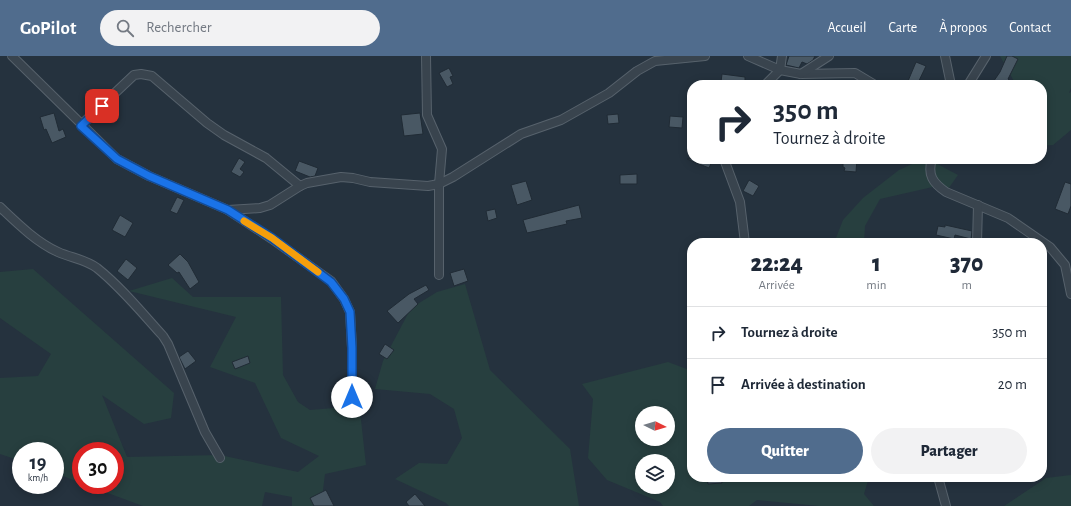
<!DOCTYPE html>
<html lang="fr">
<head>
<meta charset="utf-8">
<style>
  :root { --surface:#fff; --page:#f2f2f3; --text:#1f2937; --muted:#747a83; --line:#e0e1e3; --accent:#506c8d }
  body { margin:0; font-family:"Alegreya Sans",sans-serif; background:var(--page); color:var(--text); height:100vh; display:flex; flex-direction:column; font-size:15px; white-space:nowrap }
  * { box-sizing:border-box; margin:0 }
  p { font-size:13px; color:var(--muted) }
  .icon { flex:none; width:22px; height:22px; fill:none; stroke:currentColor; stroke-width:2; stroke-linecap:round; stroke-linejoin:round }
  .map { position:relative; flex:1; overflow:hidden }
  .sheet { position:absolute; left:687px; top:182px; width:360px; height:244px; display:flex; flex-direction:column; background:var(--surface); border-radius:16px; box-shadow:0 2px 10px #0003 }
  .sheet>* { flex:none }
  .hud { position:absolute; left:687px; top:24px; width:360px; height:84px; border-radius:16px; box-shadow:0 2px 10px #0003; background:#fff; color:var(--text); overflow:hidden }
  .needle { width:26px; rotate:95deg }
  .buttons { position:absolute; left:635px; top:350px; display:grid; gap:8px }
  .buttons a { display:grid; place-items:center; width:40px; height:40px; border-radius:50%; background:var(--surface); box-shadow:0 2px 10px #0003; font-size:20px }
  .speed { position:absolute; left:12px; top:386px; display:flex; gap:8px; font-size:20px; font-weight:700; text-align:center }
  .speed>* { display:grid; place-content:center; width:52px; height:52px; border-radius:50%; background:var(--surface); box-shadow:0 2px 10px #0003; line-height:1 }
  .speed small { font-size:10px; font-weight:400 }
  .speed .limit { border:6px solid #d22; background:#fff; color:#111 }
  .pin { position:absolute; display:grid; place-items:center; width:34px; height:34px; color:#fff; margin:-17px; border-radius:8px; box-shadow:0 2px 6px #0006 }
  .me { position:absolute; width:44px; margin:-22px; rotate:0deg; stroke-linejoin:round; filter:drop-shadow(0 0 3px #0008) }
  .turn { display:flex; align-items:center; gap:14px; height:84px; padding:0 20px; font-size:18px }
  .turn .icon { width:52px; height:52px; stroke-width:2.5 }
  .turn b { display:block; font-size:28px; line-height:34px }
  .eta { display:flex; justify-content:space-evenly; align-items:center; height:68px; text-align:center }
  .eta b { font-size:24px; font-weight:800; line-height:28px }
  .primary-button { display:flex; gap:8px; margin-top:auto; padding:8px 20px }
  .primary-button a { flex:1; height:46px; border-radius:24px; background:var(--accent); color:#fff; font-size:16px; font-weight:800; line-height:46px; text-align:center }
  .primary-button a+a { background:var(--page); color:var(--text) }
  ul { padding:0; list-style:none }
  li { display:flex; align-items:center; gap:12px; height:52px; padding:0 20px; border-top:1px solid var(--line) }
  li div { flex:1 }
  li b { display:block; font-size:15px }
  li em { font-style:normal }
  header { display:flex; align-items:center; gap:24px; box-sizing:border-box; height:56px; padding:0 20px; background:var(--accent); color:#fff }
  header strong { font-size:19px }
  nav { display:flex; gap:22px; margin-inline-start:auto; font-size:14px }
  .search { width:280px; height:36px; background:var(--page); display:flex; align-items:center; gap:10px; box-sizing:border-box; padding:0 14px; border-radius:22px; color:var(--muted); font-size:15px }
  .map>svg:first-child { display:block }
  .green { fill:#273f3f; fill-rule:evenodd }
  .building { fill:#495864; stroke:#202b35 }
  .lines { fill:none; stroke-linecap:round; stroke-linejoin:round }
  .minor-casing { stroke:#57626c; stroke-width:10 }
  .minor { stroke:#39444e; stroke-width:8 }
  .route-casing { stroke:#114b97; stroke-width:10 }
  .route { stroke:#1a73e8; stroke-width:7 }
  .slow { stroke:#f59e0b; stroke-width:7 }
</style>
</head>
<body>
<header>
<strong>GoPilot</strong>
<div class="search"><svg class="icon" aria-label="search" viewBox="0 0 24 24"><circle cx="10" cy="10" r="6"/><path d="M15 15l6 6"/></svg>Rechercher</div>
<nav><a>Accueil</a><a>Carte</a><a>À propos</a><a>Contact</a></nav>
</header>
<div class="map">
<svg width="1071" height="450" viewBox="0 0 1071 450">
  <rect width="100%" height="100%" fill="#25323e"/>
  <g class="green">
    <path d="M 1000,0 L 1071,0 L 1071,32 L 1069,37 L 1071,36 L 1071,74 L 1053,89 L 1042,90 L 1042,29 L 1016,29 Z"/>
    <path d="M 923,103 L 928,103 L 958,119 L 946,136 L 937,130 L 880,143 L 865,170 L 864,187 L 834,187 L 843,164 L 863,142 L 899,114 Z"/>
    <path d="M 33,213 L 174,337 L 171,362 L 144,368 L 102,339 L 127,401 L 220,399 L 298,416 L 319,400 L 281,382 L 255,327 L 210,311 L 236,261 L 129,235 L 172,222 L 193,241 L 281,241 L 283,319 L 298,346 L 310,354 L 358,350 L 361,364 L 366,409 L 325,418 L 321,450 L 292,450 L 292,441 L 265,436 L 262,450 L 143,450 L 86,429 L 115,429 L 115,395 L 81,395 L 81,427 L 55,417 L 55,395 L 21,395 L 21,405 L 0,398 L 0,322 L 38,320 L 51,298 L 0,262 L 0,216 Z"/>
    <path d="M 465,228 L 490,314 L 570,393 L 579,450 L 449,450 L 446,447 L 395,423 L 419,407 L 447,408 L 462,382 L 454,353 L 430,338 L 375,333 L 383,305 L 411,252 L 437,236 Z"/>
    <path d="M 668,306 L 692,315 L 692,421 L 869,421 L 864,438 L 874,450 L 819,450 L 757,444 L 749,450 L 663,450 L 660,446 L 607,424 L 588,402 L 593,343 L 582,328 ZM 642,357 L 668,357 L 668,383 L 642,383 ZM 642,405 L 668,405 L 668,431 L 642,431 Z"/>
    <path d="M 1071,419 L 1071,450 L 1004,450 L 1046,422 Z"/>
  </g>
  <g class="building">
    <path d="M 789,0 L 815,0 L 813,4 L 807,8 L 802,6 L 799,12 L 786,9 Z"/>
    <path d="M 1007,0 L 1012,0 L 1018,3 L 1008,23 L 1009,23 L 1005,29 L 991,29 L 1000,16 Z"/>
    <path d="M 916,6 L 926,10 L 917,29 L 908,25 Z"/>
    <path d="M 449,12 L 453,20 L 450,21 L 453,28 L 447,31 L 439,17 Z"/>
    <path d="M 722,18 L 745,21 L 745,29 L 734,29 L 734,27 L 721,26 Z"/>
    <path d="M 54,57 L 59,75 L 63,73 L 66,81 L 52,87 L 46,73 L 44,74 L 40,61 Z"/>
    <path d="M 420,57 L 423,78 L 404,80 L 401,59 Z"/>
    <path d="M 618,58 L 619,67 L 608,68 L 607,59 Z"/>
    <path d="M 670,60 L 683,61 L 682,72 L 669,71 Z"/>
    <path d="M 239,102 L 245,106 L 240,113 L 244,116 L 240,121 L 231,116 Z"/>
    <path d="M 687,103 L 713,103 L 709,112 Z"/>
    <path d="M 843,103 L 857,103 L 856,116 L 844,115 L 845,112 L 843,111 Z"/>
    <path d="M 299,105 L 318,112 L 315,120 L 310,121 L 295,115 Z"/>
    <path d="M 637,118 L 637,128 L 620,128 L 620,119 Z"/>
    <path d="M 749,124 L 759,130 L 753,140 L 743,135 Z"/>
    <path d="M 526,125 L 532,144 L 517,149 L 511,129 Z"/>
    <path d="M 1065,126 L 1071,128 L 1071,150 L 1068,158 L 1055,153 Z"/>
    <path d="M 177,141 L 184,144 L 177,158 L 170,155 Z"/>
    <path d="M 579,149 L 582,162 L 566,165 L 567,168 L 527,177 L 523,164 Z"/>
    <path d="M 495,153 L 497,162 L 488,165 L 486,155 Z"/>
    <path d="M 120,159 L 133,167 L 125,181 L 112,174 Z"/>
    <path d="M 945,169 L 972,175 L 971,183 L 955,179 L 954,183 L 936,179 L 938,170 L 945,171 Z"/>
    <path d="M 180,198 L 188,206 L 199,226 L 190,233 L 179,216 L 177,217 L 168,209 Z"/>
    <path d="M 126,203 L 137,212 L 128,224 L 117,215 Z"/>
    <path d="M 464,213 L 468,225 L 454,230 L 450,217 Z"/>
    <path d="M 426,229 L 429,234 L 414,243 L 418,248 L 398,267 L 387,255 L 409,238 Z"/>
    <path d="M 385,288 L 394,294 L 387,303 L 379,298 Z"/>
    <path d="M 188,295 L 196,305 L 185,313 L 179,301 Z"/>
    <path d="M 248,300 L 250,307 L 235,313 L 232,306 Z"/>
    <path d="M 707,421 L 721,421 L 722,427 L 708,428 Z"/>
    <path d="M 326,434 L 334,450 L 314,450 L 310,442 Z"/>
    <path d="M 415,438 L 425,450 L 409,450 L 406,446 Z"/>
  </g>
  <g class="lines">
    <defs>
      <g id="minor">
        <path d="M 12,0 L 117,103 L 149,120 L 228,154 L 272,183 L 331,225 L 344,243 L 350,256 L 352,292 L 352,341"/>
        <path d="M 426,0 L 427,59 L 442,93 L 439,128 L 439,219"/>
        <path d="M 748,0 L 780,14 L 801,18 L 855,17 L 875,29"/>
        <path d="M 945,0 L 951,29"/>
        <path d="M 801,18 L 829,0"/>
        <path d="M 765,29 L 780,14 L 782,0"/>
        <path d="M 968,29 L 986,0"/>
        <path d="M 81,69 L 134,19 L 141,18 L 152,20 L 207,67 L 224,79 L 266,102 L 300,130"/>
        <path d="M 724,103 L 740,146 L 745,187"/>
        <path d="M 932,103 C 927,119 933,127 946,136 L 1008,162 L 1050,191 L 1065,209 L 1071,238"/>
        <path d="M 0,151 C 17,167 36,186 58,196 C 71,202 85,203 97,212 C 122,232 142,257 163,280 L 168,288 L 205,376 L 220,402"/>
        <path d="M 228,154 L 260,152 L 270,149 L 300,130 L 307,127 L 341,121 L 353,122 L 370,126 L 428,130 L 439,128 L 453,121 L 521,78 L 561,64 L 609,37 L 637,15 L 655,5 L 705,0"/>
        <path d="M 977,187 L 978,149"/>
        <path d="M 938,421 L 946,450"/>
      </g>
    </defs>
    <use href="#minor" class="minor-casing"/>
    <use href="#minor" class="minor"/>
  </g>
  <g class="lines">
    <defs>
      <path id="route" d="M 102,50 L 81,70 L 117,103 L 149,120 L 228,154 L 272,182 L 331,226 L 344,243 L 350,256 L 352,292 L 352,341"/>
    </defs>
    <use href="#route" class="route-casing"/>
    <use href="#route" class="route"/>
    <path class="slow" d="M 244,165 L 272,182 L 318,216"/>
  </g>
</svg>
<div class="buttons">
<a><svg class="needle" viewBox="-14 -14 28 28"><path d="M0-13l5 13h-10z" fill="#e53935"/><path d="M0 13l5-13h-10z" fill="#747a83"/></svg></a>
<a><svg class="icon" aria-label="layers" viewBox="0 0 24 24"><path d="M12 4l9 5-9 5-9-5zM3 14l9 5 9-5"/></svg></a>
</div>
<div class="speed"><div>19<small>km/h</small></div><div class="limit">30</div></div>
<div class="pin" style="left:102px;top:50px;background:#d93025"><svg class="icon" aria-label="arrive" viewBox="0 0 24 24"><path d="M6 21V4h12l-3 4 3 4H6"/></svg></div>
<svg class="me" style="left:352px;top:341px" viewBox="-20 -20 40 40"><circle r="19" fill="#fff"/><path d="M0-13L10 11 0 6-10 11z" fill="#1a73e8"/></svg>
<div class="hud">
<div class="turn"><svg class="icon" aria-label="right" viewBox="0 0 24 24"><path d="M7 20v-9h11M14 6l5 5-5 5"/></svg><div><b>350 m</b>Tournez à droite</div></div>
</div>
<section class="sheet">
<div class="eta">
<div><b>22:24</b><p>Arrivée</p></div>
<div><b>1</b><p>min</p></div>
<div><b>370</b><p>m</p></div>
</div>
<ul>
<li><svg class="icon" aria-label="right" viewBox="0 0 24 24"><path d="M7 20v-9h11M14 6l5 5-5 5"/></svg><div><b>Tournez à droite</b></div><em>350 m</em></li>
<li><svg class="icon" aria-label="arrive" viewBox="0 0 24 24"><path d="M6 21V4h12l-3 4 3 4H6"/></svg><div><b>Arrivée à destination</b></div><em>20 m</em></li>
</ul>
<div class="primary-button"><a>Quitter</a><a>Partager</a></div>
</section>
</div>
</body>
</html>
